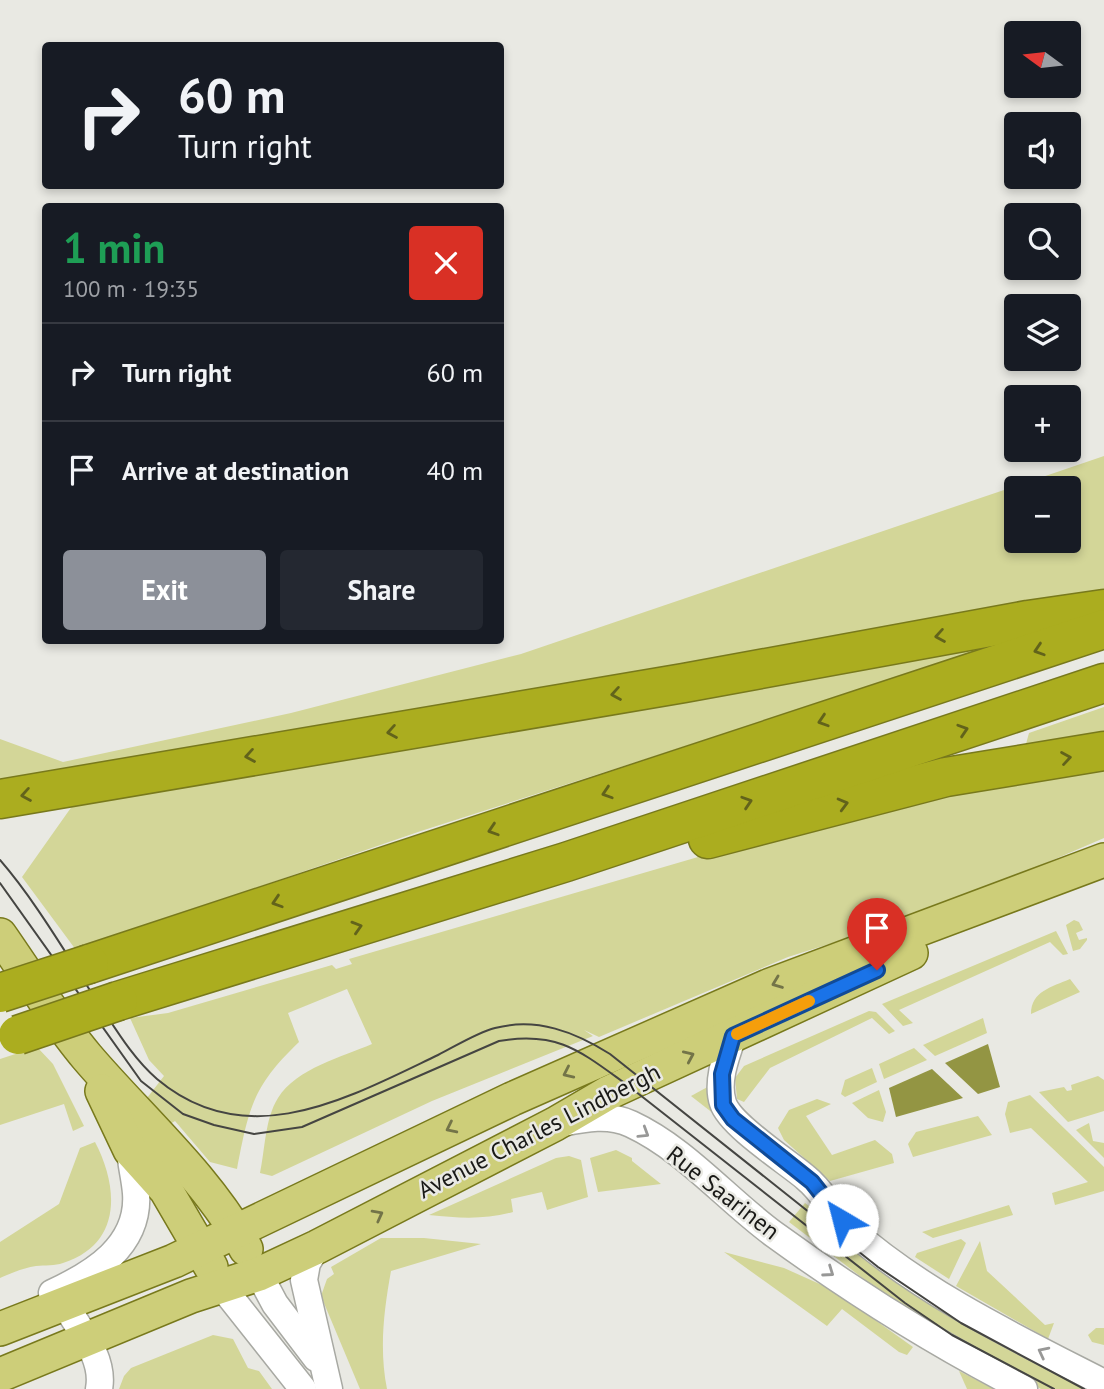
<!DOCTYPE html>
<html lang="en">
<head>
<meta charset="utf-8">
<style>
  :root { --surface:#171b24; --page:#242831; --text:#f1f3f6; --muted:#9ea1a6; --line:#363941; --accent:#8c9099 }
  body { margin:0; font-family:"PT Sans",sans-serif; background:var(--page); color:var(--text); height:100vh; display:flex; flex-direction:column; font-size:26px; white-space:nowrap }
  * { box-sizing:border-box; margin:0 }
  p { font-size:23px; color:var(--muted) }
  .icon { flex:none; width:38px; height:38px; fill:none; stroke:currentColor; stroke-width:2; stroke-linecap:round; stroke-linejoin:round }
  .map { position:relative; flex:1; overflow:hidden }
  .panel { position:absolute; left:42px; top:203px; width:462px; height:441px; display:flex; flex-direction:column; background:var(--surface); border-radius:7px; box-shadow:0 4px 10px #0003 }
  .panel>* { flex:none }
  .hud { position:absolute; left:42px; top:42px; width:462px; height:147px; border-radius:7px; box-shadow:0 4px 10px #0003; background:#171b24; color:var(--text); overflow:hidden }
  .needle { width:46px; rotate:285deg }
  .fabs { position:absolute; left:1004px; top:21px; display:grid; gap:14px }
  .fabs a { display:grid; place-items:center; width:77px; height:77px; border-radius:7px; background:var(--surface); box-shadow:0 4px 10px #0003; font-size:35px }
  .pin { position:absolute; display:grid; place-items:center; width:60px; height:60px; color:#fff; margin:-72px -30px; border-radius:50% 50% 50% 0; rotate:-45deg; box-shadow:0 0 7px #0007 }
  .pin .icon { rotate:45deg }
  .me { position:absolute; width:77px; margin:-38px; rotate:323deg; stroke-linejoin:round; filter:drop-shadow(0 0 5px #0008) }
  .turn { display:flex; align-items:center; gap:24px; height:147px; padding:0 21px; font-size:32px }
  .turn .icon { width:91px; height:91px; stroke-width:2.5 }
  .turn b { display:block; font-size:49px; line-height:60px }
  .round { display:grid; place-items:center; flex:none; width:74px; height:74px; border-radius:7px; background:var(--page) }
  .headline { display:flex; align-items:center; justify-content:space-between; height:119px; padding:0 21px }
  h1 { font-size:42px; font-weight:800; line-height:52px; color:#1e9e55 }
  .cta { display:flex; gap:14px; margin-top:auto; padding:14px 21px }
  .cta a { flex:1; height:80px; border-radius:7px; background:var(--accent); color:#fff; font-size:28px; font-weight:800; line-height:80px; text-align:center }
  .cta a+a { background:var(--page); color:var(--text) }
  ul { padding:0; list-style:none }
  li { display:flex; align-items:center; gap:21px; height:98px; padding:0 21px; border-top:2px solid var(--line) }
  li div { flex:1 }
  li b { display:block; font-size:26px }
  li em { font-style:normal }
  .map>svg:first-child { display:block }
  .green { fill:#d3d698; fill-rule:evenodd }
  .water { fill:#939543 }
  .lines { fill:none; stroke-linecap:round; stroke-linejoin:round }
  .minor-casing { stroke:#a8a9a3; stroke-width:29 }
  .major-casing { stroke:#78791c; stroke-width:36 }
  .highway-casing { stroke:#78791c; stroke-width:41 }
  .minor { stroke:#fff; stroke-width:26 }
  .major { stroke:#cdce79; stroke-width:33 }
  .highway { stroke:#abad1f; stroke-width:38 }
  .tram { stroke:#454542; stroke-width:2 }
  .highway-bridge-casing { stroke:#78791c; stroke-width:41; stroke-linecap:butt }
  .highway-bridge { stroke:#abad1f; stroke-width:38 }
  .oneway { stroke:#62631b }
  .oneway2 { stroke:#737448 }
  .oneway3 { stroke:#989897 }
  .route-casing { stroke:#114b97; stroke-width:18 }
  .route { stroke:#1a73e8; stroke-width:12 }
  .slow { stroke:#f59e0b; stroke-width:12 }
  .labels { text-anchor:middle; stroke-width:5; stroke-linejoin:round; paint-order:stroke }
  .street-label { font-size:24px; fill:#191917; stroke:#e9e9e3 }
</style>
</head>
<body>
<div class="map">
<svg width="1104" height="1389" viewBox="0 0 1104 1389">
  <rect width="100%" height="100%" fill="#e9e9e3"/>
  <g class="green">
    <path d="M 1104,456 L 1104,589 L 784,655 L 0,785 L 0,739 L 63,762 L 291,713 L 521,654 ZM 1017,488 L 1069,488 L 1069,541 L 1017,541 Z"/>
    <path d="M 985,642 L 989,656 L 733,731 L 421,831 L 76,950 L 22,877 L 75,802 Z"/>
    <path d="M 1104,707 L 1104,741 L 1037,752 L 1026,744 L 1029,733 Z"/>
    <path d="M 1104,768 L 1104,838 L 1032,869 L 864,933 L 788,957 L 599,1037 L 584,1030 L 593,1036 L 432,1101 L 272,1176 L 260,1173 C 265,1150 265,1118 278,1098 C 297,1068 342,1057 372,1044 L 347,989 L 288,1013 L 299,1042 C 253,1086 249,1107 237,1169 L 210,1162 L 175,1121 L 167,1126 L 147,1098 L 164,1076 L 149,1060 L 130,1018 L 168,1013 L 332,965 L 336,969 L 352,964 L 349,959 L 794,829 L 935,798 Z"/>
    <path d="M 1074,920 L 1079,922 L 1083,930 L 1076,933 L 1079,940 L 1087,938 L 1087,940 L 1080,949 L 1073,951 L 1066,925 Z"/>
    <path d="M 1056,931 L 1068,954 L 1063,955 L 1050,942 L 899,1010 L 913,1023 L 903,1026 L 882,1004 Z"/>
    <path d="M 1070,979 L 1080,992 L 1031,1014 C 1031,991 1052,987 1070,979 Z"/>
    <path d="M 869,1011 L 876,1012 L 895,1031 L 889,1034 L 872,1018 L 770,1068 L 744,1102 L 737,1099 L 735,1078 L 744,1066 Z"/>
    <path d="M 983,1018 L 987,1033 L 935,1056 L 923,1045 Z"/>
    <path d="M 37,1047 L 53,1064 L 84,1126 L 73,1131 L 64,1104 L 0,1125 L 0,1059 Z"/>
    <path d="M 914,1048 L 927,1060 L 884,1079 L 879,1064 Z"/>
    <path d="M 872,1068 L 877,1082 L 845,1097 L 841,1094 L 845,1080 Z"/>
    <path d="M 1098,1076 L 1104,1080 L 1104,1111 L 1068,1122 L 1039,1092 L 1064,1087 L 1067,1091 L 1072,1090 L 1071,1085 Z"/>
    <path d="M 713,1084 L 723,1121 L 691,1096 Z"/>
    <path d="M 879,1090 L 886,1112 L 883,1122 L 868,1118 L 852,1103 Z"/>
    <path d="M 1030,1095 L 1104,1167 L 1104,1191 L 1055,1205 L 1052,1193 L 1088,1182 L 1031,1128 L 1010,1133 L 1005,1114 L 1008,1102 Z"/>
    <path d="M 817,1099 L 831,1104 L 806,1116 L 832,1155 L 875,1140 L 892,1154 L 894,1163 L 830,1181 L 784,1140 L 778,1128 L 789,1110 Z"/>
    <path d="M 978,1116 L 992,1135 L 913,1157 L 908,1144 L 916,1132 Z"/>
    <path d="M 1089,1123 L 1093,1141 L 1104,1143 L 1104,1158 L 1076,1130 Z"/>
    <path d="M 95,1142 C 119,1188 122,1244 63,1263 C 55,1266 45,1265 36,1266 C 23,1268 12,1273 0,1278 L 0,1242 L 59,1204 L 80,1148 Z"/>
    <path d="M 616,1150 L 632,1158 L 632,1161 L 661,1184 L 598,1192 L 590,1158 Z"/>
    <path d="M 569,1156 L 581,1160 L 588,1197 L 547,1210 L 542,1192 L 511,1199 L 513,1212 C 484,1220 458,1218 429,1215 L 556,1158 Z"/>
    <path d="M 805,1203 L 921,1290 L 1092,1389 L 1041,1389 L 1016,1375 L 894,1302 L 789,1222 Z"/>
    <path d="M 1009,1205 L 1013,1215 L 933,1238 L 922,1232 Z"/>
    <path d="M 381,1238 L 424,1238 L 481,1244 L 391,1271 C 384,1310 379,1349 387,1389 L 360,1389 L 321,1296 L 327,1279 L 334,1274 L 331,1267 Z"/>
    <path d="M 961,1239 L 966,1243 L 949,1279 L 915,1257 L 917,1253 Z"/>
    <path d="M 980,1241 L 987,1271 L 1045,1325 L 1054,1323 L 1048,1339 L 956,1286 Z"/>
    <path d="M 724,1252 L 784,1268 L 833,1290 L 913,1347 L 907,1355 L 899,1352 L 842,1309 L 827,1326 Z"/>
    <path d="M 1096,1328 L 1104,1328 L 1104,1345 L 1092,1342 L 1088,1335 Z"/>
    <path d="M 213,1335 L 233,1339 L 248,1368 L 259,1371 L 272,1389 L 119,1389 L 124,1376 L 131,1368 Z"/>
    <path d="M 959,1371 L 963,1373 L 994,1389 L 967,1389 Z"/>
  </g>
  <g class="water">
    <path d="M 988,1044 L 1000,1087 L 978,1094 L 945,1063 Z"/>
    <path d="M 932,1069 L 963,1098 L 896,1117 L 889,1088 Z"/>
  </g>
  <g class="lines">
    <defs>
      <g id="minor">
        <path d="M 733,1036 C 726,1056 716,1082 723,1103 C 730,1125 786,1161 805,1177 C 824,1192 833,1213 850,1229 C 920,1292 1020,1340 1104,1383"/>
        <path d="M 563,1123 C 586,1118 609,1114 631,1124 C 685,1149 727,1200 775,1235 C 855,1293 936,1344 1024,1389"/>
        <path d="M 317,1247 L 307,1263 L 304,1280 L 329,1389"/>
        <path d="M 259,1274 L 275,1304 L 316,1358"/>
        <path d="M 223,1288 L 303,1389"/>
        <path d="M 52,1293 C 93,1274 140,1246 136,1193 C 135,1179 131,1165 130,1150"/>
        <path d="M 64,1303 C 79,1329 105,1358 99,1389"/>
      </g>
      <g id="major">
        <path d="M 0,935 C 28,975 55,1019 87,1057 C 138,1117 209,1179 246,1249"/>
        <path d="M 102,1091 L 130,1150 L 166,1190 L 211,1267"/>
        <path d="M 0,1329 L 174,1261 L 512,1099 L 768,986 L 1104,860"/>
        <path d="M 0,1375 L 191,1296 L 259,1274 L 317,1247 L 555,1124 L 608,1093 L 911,953"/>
      </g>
      <g id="highway">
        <path d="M 0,799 L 684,683 L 1028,620 L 1104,609"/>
        <path d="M 708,839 L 946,777 L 1104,751"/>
        <path d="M 89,964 L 1104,629"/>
        <path d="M 118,1001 L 566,862 L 1104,683"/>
      </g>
    </defs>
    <use href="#minor" class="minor-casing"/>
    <use href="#major" class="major-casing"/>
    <use href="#highway" class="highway-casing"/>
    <use href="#minor" class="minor"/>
    <use href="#major" class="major"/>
    <use href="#highway" class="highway"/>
    <g class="tram">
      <path d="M 0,860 C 39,905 71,963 105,1013 C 120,1036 136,1061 157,1079 C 247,1155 348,1098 438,1055 C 456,1046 476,1033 495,1028 C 537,1017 575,1032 610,1054 L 878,1267 L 961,1323 L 1084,1389"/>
      <path d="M 0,883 L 141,1081 L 183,1114 L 214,1125 L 254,1134 L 302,1127 L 499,1041 C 558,1031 580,1051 626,1084 L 905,1303 L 952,1335 L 1054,1389"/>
    </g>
    <defs>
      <g id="highway-bridge">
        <path d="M 0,993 L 89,964"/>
        <path d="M 18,1035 L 118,1001"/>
      </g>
    </defs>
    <use href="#highway-bridge" class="highway-bridge-casing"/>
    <use href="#highway-bridge" class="highway-bridge"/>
  </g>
  <defs><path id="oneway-chevron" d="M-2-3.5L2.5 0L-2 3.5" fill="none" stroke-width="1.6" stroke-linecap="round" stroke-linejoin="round" transform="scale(1.75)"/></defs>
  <g class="oneway">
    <use href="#oneway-chevron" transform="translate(940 636) rotate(170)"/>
    <use href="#oneway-chevron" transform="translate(1039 650) rotate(162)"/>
    <use href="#oneway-chevron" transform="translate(616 694) rotate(170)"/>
    <use href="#oneway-chevron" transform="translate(823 721) rotate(162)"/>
    <use href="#oneway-chevron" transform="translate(963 730) rotate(-18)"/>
    <use href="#oneway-chevron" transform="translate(392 732) rotate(170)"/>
    <use href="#oneway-chevron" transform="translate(250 756) rotate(170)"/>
    <use href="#oneway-chevron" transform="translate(1066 758) rotate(-9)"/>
    <use href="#oneway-chevron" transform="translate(607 793) rotate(162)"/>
    <use href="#oneway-chevron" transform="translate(26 795) rotate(170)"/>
    <use href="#oneway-chevron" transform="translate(747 802) rotate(-18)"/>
    <use href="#oneway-chevron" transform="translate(843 804) rotate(-15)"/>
    <use href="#oneway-chevron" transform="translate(493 830) rotate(162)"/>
    <use href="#oneway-chevron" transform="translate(277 902) rotate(162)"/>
    <use href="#oneway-chevron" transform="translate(357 927) rotate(-17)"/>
  </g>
  <g class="oneway2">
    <use href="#oneway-chevron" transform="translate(777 983) rotate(159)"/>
    <use href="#oneway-chevron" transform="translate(689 1056) rotate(-24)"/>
    <use href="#oneway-chevron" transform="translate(568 1073) rotate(155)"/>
    <use href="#oneway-chevron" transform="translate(451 1128) rotate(154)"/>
    <use href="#oneway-chevron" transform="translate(378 1215) rotate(-28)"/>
  </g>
  <g class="oneway3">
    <use href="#oneway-chevron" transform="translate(644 1133) rotate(32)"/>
    <use href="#oneway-chevron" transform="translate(829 1272) rotate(35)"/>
    <use href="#oneway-chevron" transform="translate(1043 1352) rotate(-153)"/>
  </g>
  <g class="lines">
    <defs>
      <path id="route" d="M 842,1220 L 812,1182 L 733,1119 L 723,1105 L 722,1074 L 733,1036 L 877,970"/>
    </defs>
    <use href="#route" class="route-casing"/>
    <use href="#route" class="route"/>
    <path class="slow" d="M 737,1034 L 809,1001"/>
  </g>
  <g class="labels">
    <g class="street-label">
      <text transform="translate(539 1131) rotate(-27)" y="8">Avenue Charles Lindbergh</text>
      <text transform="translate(723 1193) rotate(38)" y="8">Rue Saarinen</text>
    </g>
  </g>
</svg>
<div class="fabs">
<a><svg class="needle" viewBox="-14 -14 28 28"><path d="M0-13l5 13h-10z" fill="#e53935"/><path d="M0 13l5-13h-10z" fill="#9ea1a6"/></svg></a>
<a><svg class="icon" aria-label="sound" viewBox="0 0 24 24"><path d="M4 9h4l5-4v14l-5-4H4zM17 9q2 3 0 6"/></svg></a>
<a><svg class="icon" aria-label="search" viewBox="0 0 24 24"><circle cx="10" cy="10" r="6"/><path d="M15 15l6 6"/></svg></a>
<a><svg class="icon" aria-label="layers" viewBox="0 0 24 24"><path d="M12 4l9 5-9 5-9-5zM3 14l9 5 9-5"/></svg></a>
<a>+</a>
<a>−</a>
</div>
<div class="pin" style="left:877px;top:970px;background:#d93025"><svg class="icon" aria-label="arrive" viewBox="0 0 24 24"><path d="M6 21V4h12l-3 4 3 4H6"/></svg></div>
<svg class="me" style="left:842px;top:1220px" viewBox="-20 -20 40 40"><circle r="19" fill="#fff"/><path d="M0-13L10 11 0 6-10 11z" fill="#1a73e8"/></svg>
<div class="hud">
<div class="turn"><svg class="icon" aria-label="right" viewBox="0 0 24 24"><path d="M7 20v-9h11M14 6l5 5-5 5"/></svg><div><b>60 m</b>Turn right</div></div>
</div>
<section class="panel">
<div class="headline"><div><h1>1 min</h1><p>100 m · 19:35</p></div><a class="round" style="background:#d93025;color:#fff"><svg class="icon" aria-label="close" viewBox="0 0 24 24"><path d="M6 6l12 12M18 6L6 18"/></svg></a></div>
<ul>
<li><svg class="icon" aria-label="right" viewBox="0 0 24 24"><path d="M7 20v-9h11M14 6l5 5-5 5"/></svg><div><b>Turn right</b></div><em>60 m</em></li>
<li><svg class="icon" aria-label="arrive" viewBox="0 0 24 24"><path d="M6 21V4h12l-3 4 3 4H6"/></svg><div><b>Arrive at destination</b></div><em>40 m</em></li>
</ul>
<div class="cta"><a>Exit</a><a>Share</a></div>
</section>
</div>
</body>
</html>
